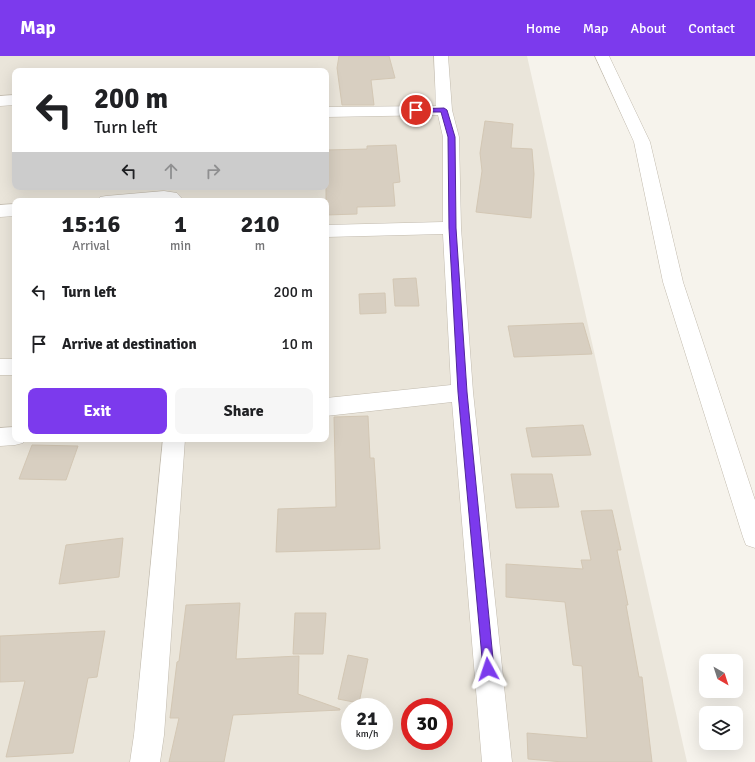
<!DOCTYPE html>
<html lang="en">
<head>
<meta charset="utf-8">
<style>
  :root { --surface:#fff; --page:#f6f6f6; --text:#202124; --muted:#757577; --accent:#7c3aed }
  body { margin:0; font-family:Signika,sans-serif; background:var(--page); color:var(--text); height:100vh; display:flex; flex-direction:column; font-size:15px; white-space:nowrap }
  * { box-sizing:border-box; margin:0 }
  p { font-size:13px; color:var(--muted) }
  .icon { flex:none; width:22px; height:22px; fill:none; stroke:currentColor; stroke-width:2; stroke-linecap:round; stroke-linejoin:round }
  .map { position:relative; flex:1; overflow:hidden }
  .panel { position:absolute; left:12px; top:142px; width:317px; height:244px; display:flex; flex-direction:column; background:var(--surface); border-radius:8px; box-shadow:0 4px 16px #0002 }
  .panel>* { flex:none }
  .guide { position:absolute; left:12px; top:12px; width:317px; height:122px; border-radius:8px; box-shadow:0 4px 16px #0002; background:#fff; color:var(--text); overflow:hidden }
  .needle { width:26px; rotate:141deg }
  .fabs { position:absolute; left:699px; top:598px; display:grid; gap:8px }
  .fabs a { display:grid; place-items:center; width:44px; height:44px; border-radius:8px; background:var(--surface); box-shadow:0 4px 16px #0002; font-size:20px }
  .speed { position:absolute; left:341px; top:642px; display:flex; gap:8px; font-size:20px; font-weight:700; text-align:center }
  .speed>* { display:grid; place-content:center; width:52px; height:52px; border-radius:50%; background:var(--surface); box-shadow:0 4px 16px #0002; line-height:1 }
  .speed small { font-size:10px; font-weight:400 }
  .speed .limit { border:6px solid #d22; background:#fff; color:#111 }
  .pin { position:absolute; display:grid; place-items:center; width:34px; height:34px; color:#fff; margin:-17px; border:2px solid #fff; border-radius:50%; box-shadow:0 1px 4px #0007 }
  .me { position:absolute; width:44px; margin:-22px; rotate:355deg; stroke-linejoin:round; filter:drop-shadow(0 0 3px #0008) }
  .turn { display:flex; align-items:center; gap:14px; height:84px; padding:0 16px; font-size:18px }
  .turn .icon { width:52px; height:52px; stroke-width:2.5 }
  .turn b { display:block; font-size:28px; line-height:34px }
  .lanes { display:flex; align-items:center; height:38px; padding:0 16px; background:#0003; justify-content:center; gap:20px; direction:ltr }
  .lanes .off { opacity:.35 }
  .eta { display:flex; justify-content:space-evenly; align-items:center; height:68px; text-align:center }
  .eta b { font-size:24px; font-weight:700; line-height:28px }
  .cta { display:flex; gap:8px; margin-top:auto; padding:8px 16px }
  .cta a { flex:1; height:46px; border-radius:8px; background:var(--accent); color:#fff; font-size:16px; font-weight:700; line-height:46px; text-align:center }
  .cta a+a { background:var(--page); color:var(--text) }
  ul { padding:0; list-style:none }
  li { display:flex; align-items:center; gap:12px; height:52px; padding:0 16px }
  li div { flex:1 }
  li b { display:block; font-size:15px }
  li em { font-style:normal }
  header { display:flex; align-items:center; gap:24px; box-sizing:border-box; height:56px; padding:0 20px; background:var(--accent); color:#fff }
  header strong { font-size:19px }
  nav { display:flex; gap:22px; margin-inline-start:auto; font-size:14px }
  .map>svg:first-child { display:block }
  .residential { fill:#eae5da; fill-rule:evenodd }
  .building { fill:#d8cfc1; stroke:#d3c7b4 }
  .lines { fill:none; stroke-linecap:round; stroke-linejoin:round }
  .minor-casing { stroke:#c2bbae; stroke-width:1 }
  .minor { fill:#fff; fill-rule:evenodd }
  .route { fill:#7c3aed; stroke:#51269a }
</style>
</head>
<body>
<header>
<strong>Map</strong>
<nav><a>Home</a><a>Map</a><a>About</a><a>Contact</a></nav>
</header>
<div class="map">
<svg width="755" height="706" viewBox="0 0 755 706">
  <rect width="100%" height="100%" fill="#f6f3ec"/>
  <path class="residential" d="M 0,0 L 527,0 L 687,706 L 0,706 ZM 15,15 L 326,15 L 326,131 L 15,131 ZM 15,145 L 326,145 L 326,383 L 15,383 ZM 350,651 L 384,651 L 384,685 L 350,685 ZM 410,651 L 444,651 L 444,685 L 410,685 Z"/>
  <g class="building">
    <path d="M 339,0 L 389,0 L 395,22 L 371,24 L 374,49 L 342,49 L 337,12 Z"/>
    <path d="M 485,65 L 513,68 L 511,92 L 532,93 L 534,118 L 531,162 L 476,156 L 482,115 L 480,97 Z"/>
    <path d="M 396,89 L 400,126 L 393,127 L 395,150 L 357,151 L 357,158 L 326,159 L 326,94 L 367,93 L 367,90 Z"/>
    <path d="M 416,222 L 419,250 L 395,250 L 393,223 Z"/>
    <path d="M 385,237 L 386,257 L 360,258 L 359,238 Z"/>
    <path d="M 583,267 L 592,298 L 514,301 L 508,270 Z"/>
    <path d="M 368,360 L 370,402 L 374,402 L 380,493 L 276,496 L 278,453 L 336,451 L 334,361 Z"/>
    <path d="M 583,369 L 591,399 L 532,401 L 526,372 Z"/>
    <path d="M 32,389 L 78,390 L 66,424 L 19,423 Z"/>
    <path d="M 511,418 L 552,418 L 559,451 L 516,452 Z"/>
    <path d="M 612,454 L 621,494 L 617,494 L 628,549 L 626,549 L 639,621 L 642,621 L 652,706 L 563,706 L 528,703 L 527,677 L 587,682 L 582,610 L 573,609 L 565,546 L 506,541 L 506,508 L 583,513 L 581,504 L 591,504 L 581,455 Z"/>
    <path d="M 123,482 L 119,521 L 59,528 L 66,489 Z"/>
    <path d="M 240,547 L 236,603 L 299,600 L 298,638 L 340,653 L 340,654 L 233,659 L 224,706 L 169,706 L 179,662 L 170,662 L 177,606 L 179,605 L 186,549 Z"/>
    <path d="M 295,557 L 326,557 L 323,598 L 293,598 Z"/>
    <path d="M 105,575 L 97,621 L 88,622 L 73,697 L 6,701 L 25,625 L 0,626 L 0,580 Z"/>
    <path d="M 348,599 L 368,603 L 359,647 L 338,643 Z"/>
  </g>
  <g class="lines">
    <defs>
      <g id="minor">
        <path d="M 434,0 L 448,0 L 452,54 L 459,81 L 461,172 L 473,336 L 512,706 L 482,706 L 452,346 L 326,360 L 326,342 L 451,329 L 443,178 L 326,181 L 326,169 L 443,166 L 443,81 L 438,59 L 326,61 L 326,51 L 436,50 Z"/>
        <path d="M 595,0 L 609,0 L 650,86 L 683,226 L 755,444 L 755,492 L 746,489 L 743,481 L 663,226 L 634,86 Z"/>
        <path d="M 15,39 L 15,49 L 0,50 L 0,40 Z"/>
        <path d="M 164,135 L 177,137 L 184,145 L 97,145 L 100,141 L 106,140 Z"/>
        <path d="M 15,148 L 15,160 L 0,161 L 0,149 Z"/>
        <rect x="0" y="303" width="15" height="16"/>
        <path d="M 15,371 L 15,383 L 25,383 L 23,387 L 15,389 L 0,390 L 0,372 Z"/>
        <path d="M 163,383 L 185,383 L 164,679 L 160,706 L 130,706 L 134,679 Z"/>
      </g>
    </defs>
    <use href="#minor" class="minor-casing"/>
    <use href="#minor" class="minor"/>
  </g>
  <path class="route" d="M 444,52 L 447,54 L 455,81 L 456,172 L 467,336 L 494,613 L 492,617 L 488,619 L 484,617 L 483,613 L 458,336 L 449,172 L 448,81 L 441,56 L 416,56 L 413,54 L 416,53 Z"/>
</svg>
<div class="fabs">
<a><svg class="needle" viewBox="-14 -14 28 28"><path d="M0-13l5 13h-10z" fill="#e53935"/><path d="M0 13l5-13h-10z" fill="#757577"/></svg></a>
<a><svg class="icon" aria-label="layers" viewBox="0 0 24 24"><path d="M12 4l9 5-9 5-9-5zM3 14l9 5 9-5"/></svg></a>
</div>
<div class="speed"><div>21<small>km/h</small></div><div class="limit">30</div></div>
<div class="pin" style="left:416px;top:54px;background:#d93025"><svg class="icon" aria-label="arrive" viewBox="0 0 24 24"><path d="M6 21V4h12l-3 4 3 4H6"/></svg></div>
<svg class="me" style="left:488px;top:613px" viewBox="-20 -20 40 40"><path d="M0-17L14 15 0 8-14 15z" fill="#7c3aed" stroke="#fff" stroke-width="4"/></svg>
<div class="guide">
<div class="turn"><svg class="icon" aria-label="left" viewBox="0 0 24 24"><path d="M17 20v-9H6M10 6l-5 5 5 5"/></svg><div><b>200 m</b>Turn left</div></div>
<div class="lanes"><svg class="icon" aria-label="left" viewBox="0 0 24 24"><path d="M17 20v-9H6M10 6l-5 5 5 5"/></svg><svg class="icon off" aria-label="ahead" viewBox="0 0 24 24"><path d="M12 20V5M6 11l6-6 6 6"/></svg><svg class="icon off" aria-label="right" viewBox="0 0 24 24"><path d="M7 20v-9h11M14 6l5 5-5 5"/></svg></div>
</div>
<section class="panel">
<div class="eta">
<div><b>15:16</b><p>Arrival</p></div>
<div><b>1</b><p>min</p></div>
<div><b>210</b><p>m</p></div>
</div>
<ul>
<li><svg class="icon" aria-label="left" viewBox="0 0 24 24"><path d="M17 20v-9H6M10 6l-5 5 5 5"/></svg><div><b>Turn left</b></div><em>200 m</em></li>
<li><svg class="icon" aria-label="arrive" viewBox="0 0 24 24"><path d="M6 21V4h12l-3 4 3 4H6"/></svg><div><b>Arrive at destination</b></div><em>10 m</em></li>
</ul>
<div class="cta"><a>Exit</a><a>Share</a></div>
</section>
</div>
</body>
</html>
